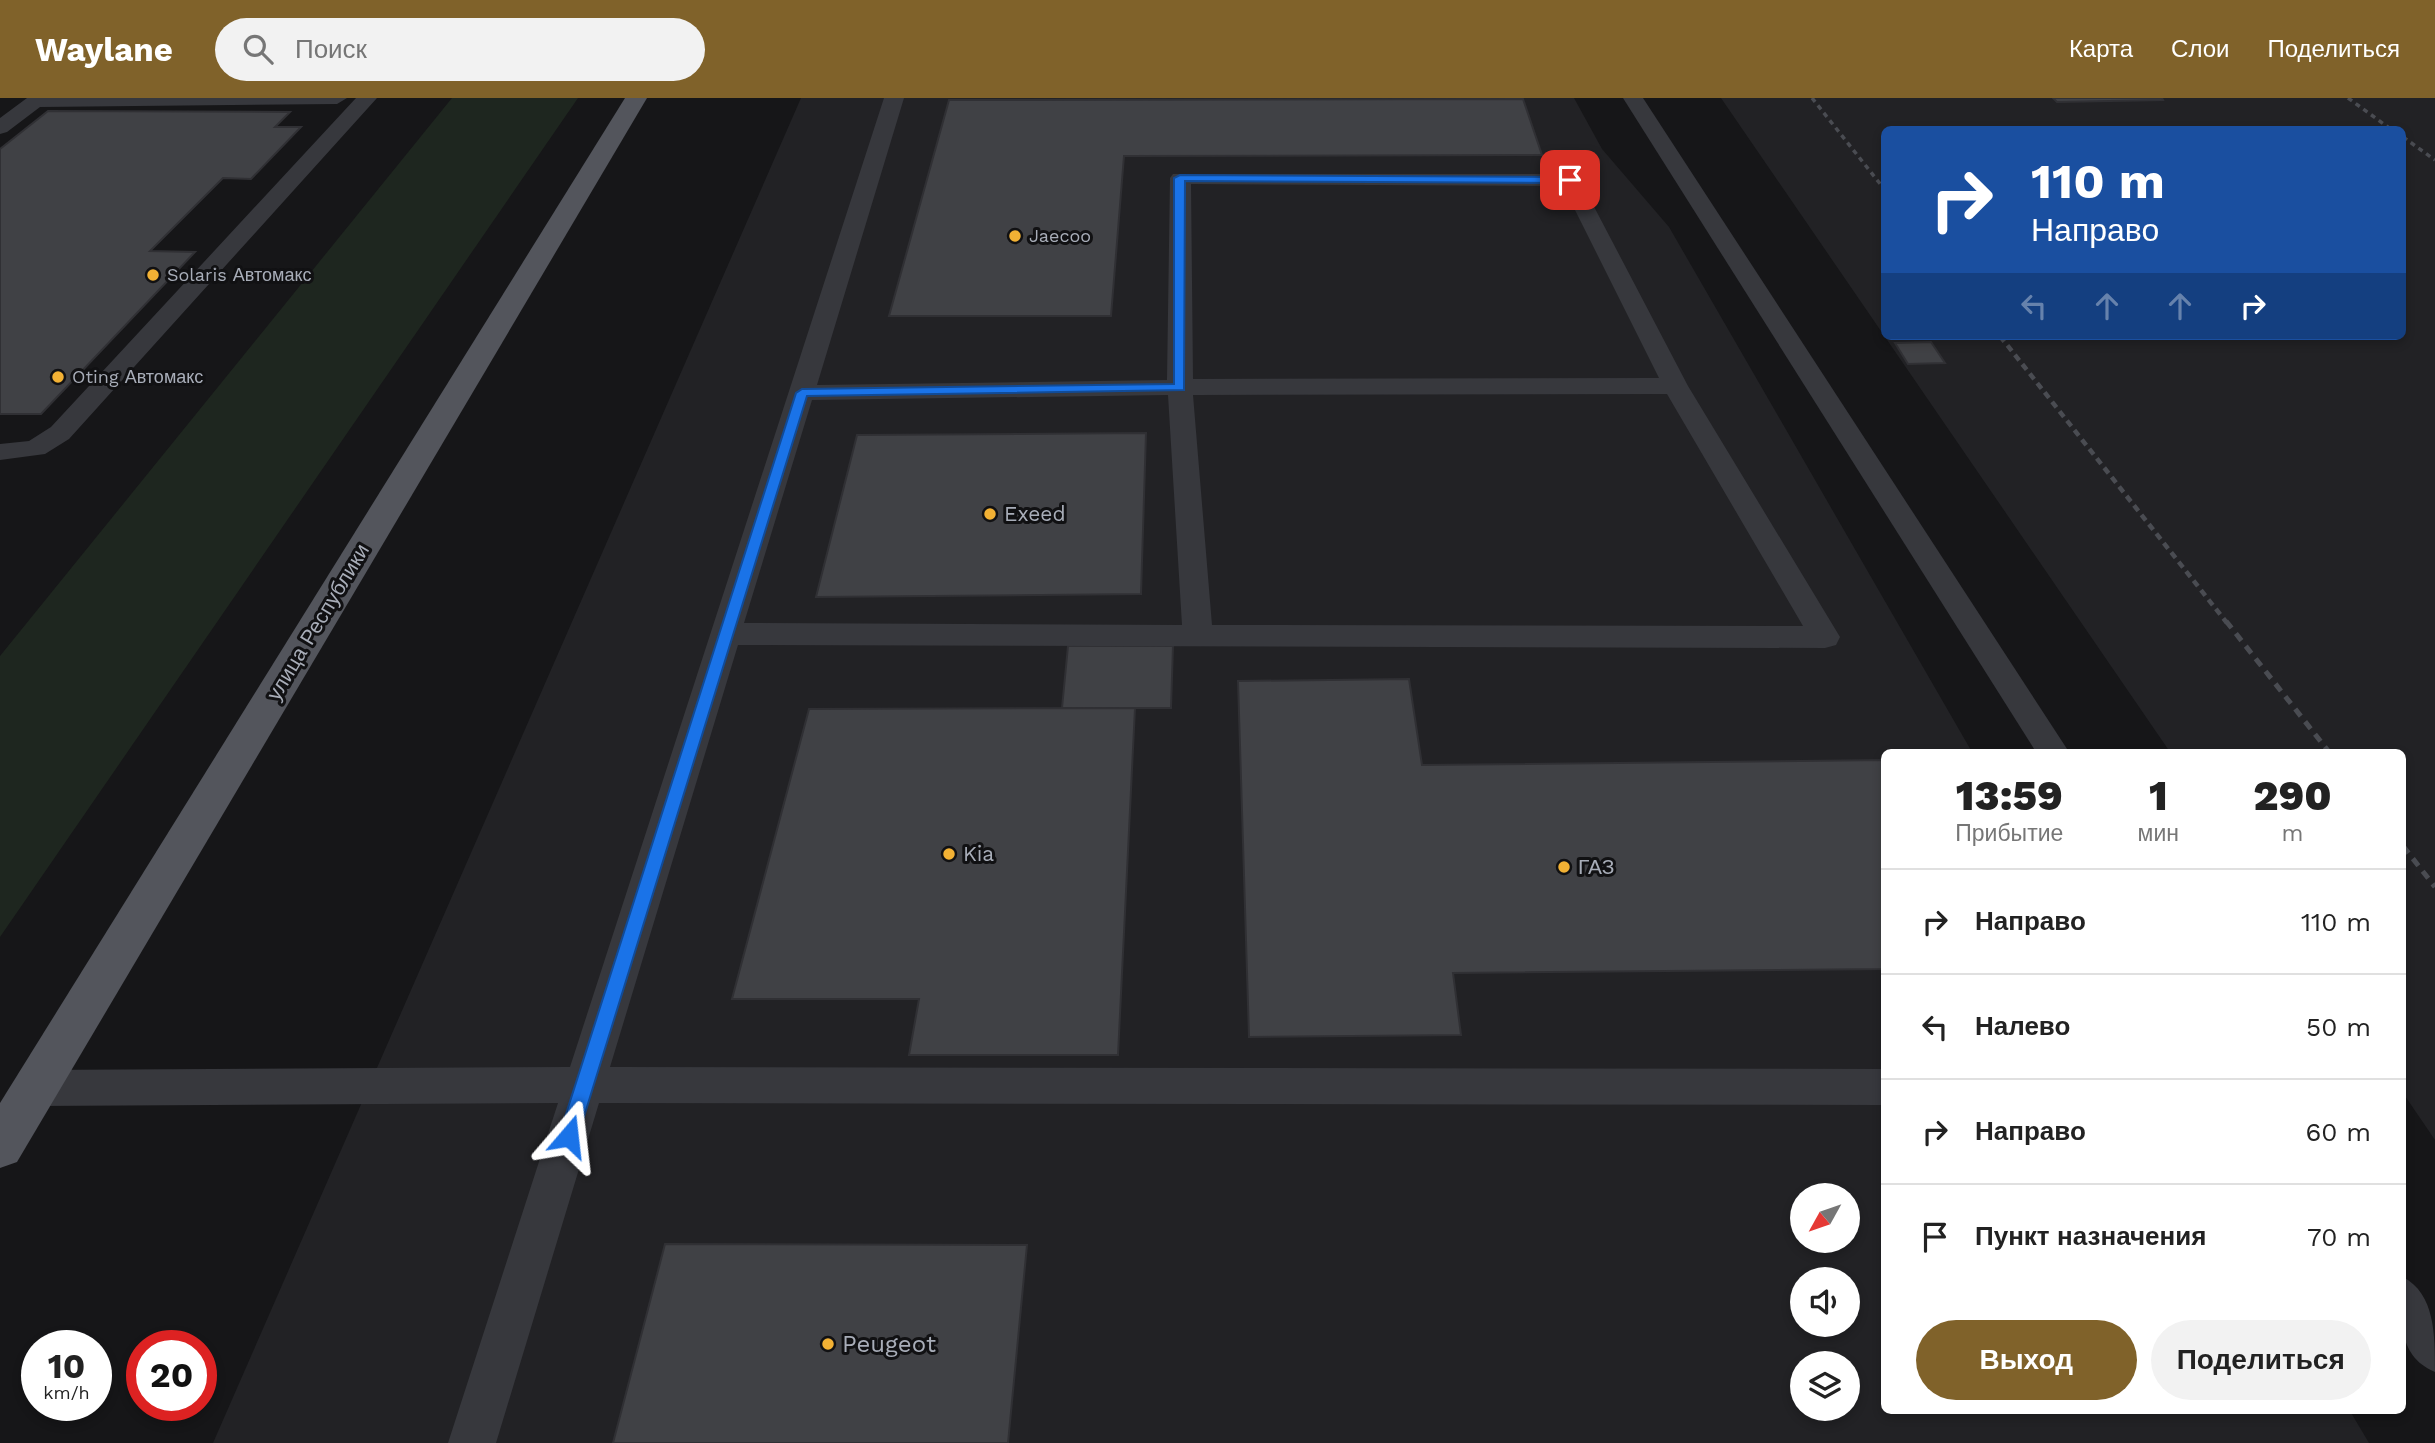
<!DOCTYPE html>
<html lang="ru">
<head>
<meta charset="utf-8">
<style>
  :root { --surface:#fff; --page:#f2f2f2; --text:#222; --muted:#767676; --line:#e0e0e0; --accent:#80622a }
  body { margin:0; font-family:"Work Sans",sans-serif; background:var(--page); color:var(--text); height:100vh; display:flex; flex-direction:column; font-size:26px; white-space:nowrap }
  * { box-sizing:border-box; margin:0 }
  p { font-size:23px; color:var(--muted) }
  .icon { flex:none; width:38px; height:38px; fill:none; stroke:currentColor; stroke-width:2; stroke-linecap:round; stroke-linejoin:round }
  .map { position:relative; flex:1; overflow:hidden }
  .side { position:absolute; left:1881px; top:651px; width:525px; height:665px; display:flex; flex-direction:column; background:var(--surface); border-radius:10px; box-shadow:0 4px 10px #0003 }
  .side>* { flex:none }
  .banner { position:absolute; left:1881px; top:28px; width:525px; height:214px; border-radius:10px; box-shadow:0 4px 10px #0003; background:#1a4fa0; color:#fff; overflow:hidden }
  .needle { width:46px; rotate:230deg }
  .fabs { position:absolute; left:1790px; top:1085px; display:grid; gap:14px }
  .fabs a { display:grid; place-items:center; width:70px; height:70px; border-radius:50%; background:var(--surface); box-shadow:0 4px 10px #0003; font-size:35px }
  .speed { position:absolute; left:21px; top:1232px; display:flex; gap:14px; font-size:35px; font-weight:700; text-align:center }
  .speed>* { display:grid; place-content:center; width:91px; height:91px; border-radius:50%; background:var(--surface); box-shadow:0 4px 10px #0003; line-height:1 }
  .speed small { font-size:18px; font-weight:400 }
  .speed .limit { border:10px solid #d22; background:#fff; color:#111 }
  .pin { position:absolute; display:grid; place-items:center; width:60px; height:60px; color:#fff; margin:-30px; border-radius:14px; box-shadow:0 4px 10px #0006 }
  .me { position:absolute; width:77px; margin:-38px; rotate:17deg; stroke-linejoin:round; filter:drop-shadow(0 0 5px #0008) }
  .turn { display:flex; align-items:center; gap:24px; height:147px; padding:0 35px; font-size:32px }
  .turn .icon { width:91px; height:91px; stroke-width:2.5 }
  .turn b { display:block; font-size:49px; line-height:60px }
  .lanes { display:flex; align-items:center; height:66px; padding:0 35px; background:#0003; justify-content:center; gap:35px; direction:ltr }
  .lanes .off { opacity:.35 }
  .eta { display:flex; justify-content:space-evenly; align-items:center; height:119px; text-align:center }
  .eta b { font-size:42px; font-weight:800; line-height:49px }
  .primary-button { display:flex; gap:14px; margin-top:auto; padding:14px 35px }
  .primary-button a { flex:1; height:80px; border-radius:42px; background:var(--accent); color:#fff; font-size:28px; font-weight:800; line-height:80px; text-align:center }
  .primary-button a+a { background:var(--page); color:var(--text) }
  ul { padding:0; list-style:none }
  li { display:flex; align-items:center; gap:21px; height:105px; padding:0 35px; border-top:2px solid var(--line) }
  li div { flex:1 }
  li b { display:block; font-size:26px }
  li em { font-style:normal }
  header { display:flex; align-items:center; gap:42px; box-sizing:border-box; height:98px; padding:0 35px; background:var(--accent); color:#fff }
  header strong { font-size:33px }
  nav { display:flex; gap:38px; margin-inline-start:auto; font-size:24px }
  .search { width:490px; height:63px; background:var(--page); display:flex; align-items:center; gap:18px; box-sizing:border-box; padding:0 24px; border-radius:38px; color:var(--muted); font-size:26px }
  .map>svg:first-child { display:block }
  .built { fill:#222225; fill-rule:evenodd }
  .green { fill:#1e261f }
  .building { fill:#404145; stroke:#303034; stroke-width:2 }
  .lines { fill:none; stroke-linecap:round; stroke-linejoin:round }
  .lane { fill:#37383d; fill-rule:evenodd }
  .primary { fill:#53555c; fill-rule:evenodd }
  .rail-far2 { stroke:#4a4c52; stroke-width:3.5; stroke-dasharray:5 4.5; stroke-linecap:butt }
  .rail-far1 { stroke:#4a4c52; stroke-width:4.5; stroke-dasharray:7 5; stroke-linecap:butt }
  .rail { stroke:#4a4c52; stroke-width:5; stroke-dasharray:9 7; stroke-linecap:butt }
  .route { fill:#1a73e8; stroke:#114b97; stroke-width:2 }
  .poi-dot { fill:#f2b134; stroke:#111113; stroke-width:2.5 }
  .labels { text-anchor:middle; stroke-width:6; stroke-linejoin:round; paint-order:stroke }
  .far-poi-label { font-size:18px; fill:#a8adb8; stroke:#111113; text-anchor:start }
  .poi-label { font-size:21px; fill:#a8adb8; stroke:#111113; text-anchor:start }
  .street-label { font-size:21px; fill:#a8adb8; stroke:#111113 }
  .near-poi-label { font-size:24px; fill:#a8adb8; stroke:#111113; text-anchor:start }
</style>
</head>
<body>
<header>
<strong>Waylane</strong>
<div class="search"><svg class="icon" aria-label="search" viewBox="0 0 24 24"><circle cx="10" cy="10" r="6"/><path d="M15 15l6 6"/></svg>Поиск</div>
<nav><a>Карта</a><a>Слои</a><a>Поделиться</a></nav>
</header>
<div class="map">
<svg width="2435" height="1345" viewBox="0 0 2435 1345">
  <rect width="100%" height="100%" fill="#161618"/>
  <g class="built">
    <path d="M 801,0 L 1574,0 L 1602,51 L 1669,129 L 1972,654 L 1885,654 L 1885,1312 L 2350,1313 L 2369,1345 L 213,1345 ZM 1802,1097 L 1848,1097 L 1848,1143 L 1802,1143 ZM 1802,1181 L 1848,1181 L 1848,1227 L 1802,1227 ZM 1802,1265 L 1848,1265 L 1848,1311 L 1802,1311 Z"/>
    <path d="M 1721,0 L 2435,0 L 2435,1042 L 2403,995 L 2403,654 L 2170,654 ZM 1885,32 L 2403,32 L 2403,238 L 1885,238 Z"/>
  </g>
  <path class="green" d="M 452,0 L 578,0 L 0,839 L 0,558 Z"/>
  <g class="building">
    <path d="M 2053,0 L 2162,0 L 2163,2 L 2057,4 Z"/>
    <path d="M 1523,1 L 1542,57 L 1124,58 L 1111,218 L 889,218 L 949,2 Z"/>
    <path d="M 48,13 L 290,14 L 275,29 L 301,29 L 251,81 L 223,80 L 150,153 L 195,154 L 41,316 L 0,316 L 0,51 Z"/>
    <path d="M 1931,244 L 1945,265 L 1908,266 L 1895,245 Z"/>
    <path d="M 1146,335 L 1141,496 L 816,499 L 857,337 Z"/>
    <path d="M 1068,548 L 1173,548 L 1171,610 L 1062,610 Z"/>
    <path d="M 1409,581 L 1422,667 L 1885,662 L 1885,871 L 1453,875 L 1461,937 L 1249,939 L 1238,583 Z"/>
    <path d="M 1135,610 L 1118,957 L 909,957 L 919,901 L 732,901 L 809,611 Z"/>
    <path d="M 665,1146 L 1027,1147 L 1008,1345 L 613,1345 Z"/>
  </g>
  <g class="lines">
    <g class="lane">
      <path d="M 27,0 L 347,0 L 337,6 L 40,9 L 7,34 L 0,36 L 0,20 Z"/>
      <path d="M 356,0 L 377,0 L 69,341 L 45,356 L 0,362 L 0,346 L 29,343 L 51,329 Z"/>
      <path d="M 884,0 L 904,0 L 817,287 L 1167,282 L 1170,80 L 1173,76 L 1570,76 L 1580,82 L 1688,288 L 1840,539 L 1836,547 L 1825,550 L 738,547 L 610,969 L 1885,971 L 1885,1007 L 599,1005 L 496,1345 L 448,1345 L 558,1005 L 35,1008 L 21,1003 L 15,990 L 21,977 L 35,972 L 570,969 ZM 1191,86 L 1563,88 L 1659,280 L 1193,281 ZM 1667,296 L 1803,528 L 1212,527 L 1193,297 ZM 1168,297 L 1182,527 L 744,525 L 812,302 Z"/>
      <path d="M 1623,0 L 1643,0 L 2069,654 L 2036,654 Z"/>
      <path d="M 2403,1179 C 2435,1196 2435,1236 2435,1274 C 2395,1257 2401,1216 2403,1179 Z"/>
    </g>
    <path class="primary" d="M 625,0 L 647,0 L 17,1064 L 0,1070 L 0,1005 Z"/>
    <g class="rail-far2">
      <path d="M 1812,0 L 1885,92"/>
      <path d="M 2348,0 L 2392,32"/>
      <path d="M 2403,39 L 2435,62"/>
    </g>
    <path class="rail-far1" d="M 2000,238 L 2227,525"/>
    <g class="rail">
      <path d="M 2226,523 L 2329,654"/>
      <path d="M 2403,748 L 2435,789"/>
    </g>
  </g>
  <path class="route" d="M 1180,77 L 1570,79 L 1575,82 L 1570,85 L 1185,83 L 1184,292 L 807,298 L 578,1038 L 575,1045 L 569,1047 L 562,1045 L 559,1038 L 796,295 L 802,291 L 1174,286 L 1174,80 Z"/>
  <g class="poi-dot">
    <circle cx="1015" cy="138" r="7"/>
    <circle cx="153" cy="177" r="7"/>
    <circle cx="58" cy="279" r="7"/>
    <circle cx="990" cy="416" r="7"/>
    <circle cx="949" cy="756" r="7"/>
    <circle cx="1564" cy="769" r="7"/>
    <circle cx="828" cy="1246" r="7"/>
  </g>
  <g class="labels">
    <g class="far-poi-label">
      <text x="1029" y="144">Jaecoo</text>
      <text x="167" y="183">Solaris Автомакс</text>
      <text x="72" y="285">Oting Автомакс</text>
    </g>
    <g class="poi-label">
      <text x="1004" y="423">Exeed</text>
      <text x="963" y="763">Kia</text>
      <text x="1578" y="776">ГАЗ</text>
    </g>
    <g class="street-label">
      <text transform="translate(318 524) rotate(-59)" y="7">улица Республики</text>
    </g>
    <g class="near-poi-label">
      <text x="842" y="1254">Peugeot</text>
    </g>
  </g>
</svg>
<div class="fabs">
<a><svg class="needle" viewBox="-14 -14 28 28"><path d="M0-13l5 13h-10z" fill="#e53935"/><path d="M0 13l5-13h-10z" fill="#767676"/></svg></a>
<a><svg class="icon" aria-label="sound" viewBox="0 0 24 24"><path d="M4 9h4l5-4v14l-5-4H4zM17 9q2 3 0 6"/></svg></a>
<a><svg class="icon" aria-label="layers" viewBox="0 0 24 24"><path d="M12 4l9 5-9 5-9-5zM3 14l9 5 9-5"/></svg></a>
</div>
<div class="speed"><div>10<small>km/h</small></div><div class="limit">20</div></div>
<div class="pin" style="left:1570px;top:82px;background:#d93025"><svg class="icon" aria-label="arrive" viewBox="0 0 24 24"><path d="M6 21V4h12l-3 4 3 4H6"/></svg></div>
<svg class="me" style="left:569px;top:1038px" viewBox="-20 -20 40 40"><path d="M0-17L14 15 0 8-14 15z" fill="#1a73e8" stroke="#fff" stroke-width="4"/></svg>
<div class="banner">
<div class="turn"><svg class="icon" aria-label="right" viewBox="0 0 24 24"><path d="M7 20v-9h11M14 6l5 5-5 5"/></svg><div><b>110 m</b>Направо</div></div>
<div class="lanes"><svg class="icon off" aria-label="left" viewBox="0 0 24 24"><path d="M17 20v-9H6M10 6l-5 5 5 5"/></svg><svg class="icon off" aria-label="ahead" viewBox="0 0 24 24"><path d="M12 20V5M6 11l6-6 6 6"/></svg><svg class="icon off" aria-label="ahead" viewBox="0 0 24 24"><path d="M12 20V5M6 11l6-6 6 6"/></svg><svg class="icon" aria-label="right" viewBox="0 0 24 24"><path d="M7 20v-9h11M14 6l5 5-5 5"/></svg></div>
</div>
<section class="side">
<div class="eta">
<div><b>13:59</b><p>Прибытие</p></div>
<div><b>1</b><p>мин</p></div>
<div><b>290</b><p>m</p></div>
</div>
<ul>
<li><svg class="icon" aria-label="right" viewBox="0 0 24 24"><path d="M7 20v-9h11M14 6l5 5-5 5"/></svg><div><b>Направо</b></div><em>110 m</em></li>
<li><svg class="icon" aria-label="left" viewBox="0 0 24 24"><path d="M17 20v-9H6M10 6l-5 5 5 5"/></svg><div><b>Налево</b></div><em>50 m</em></li>
<li><svg class="icon" aria-label="right" viewBox="0 0 24 24"><path d="M7 20v-9h11M14 6l5 5-5 5"/></svg><div><b>Направо</b></div><em>60 m</em></li>
<li><svg class="icon" aria-label="arrive" viewBox="0 0 24 24"><path d="M6 21V4h12l-3 4 3 4H6"/></svg><div><b>Пункт назначения</b></div><em>70 m</em></li>
</ul>
<div class="primary-button"><a>Выход</a><a>Поделиться</a></div>
</section>
</div>
</body>
</html>
